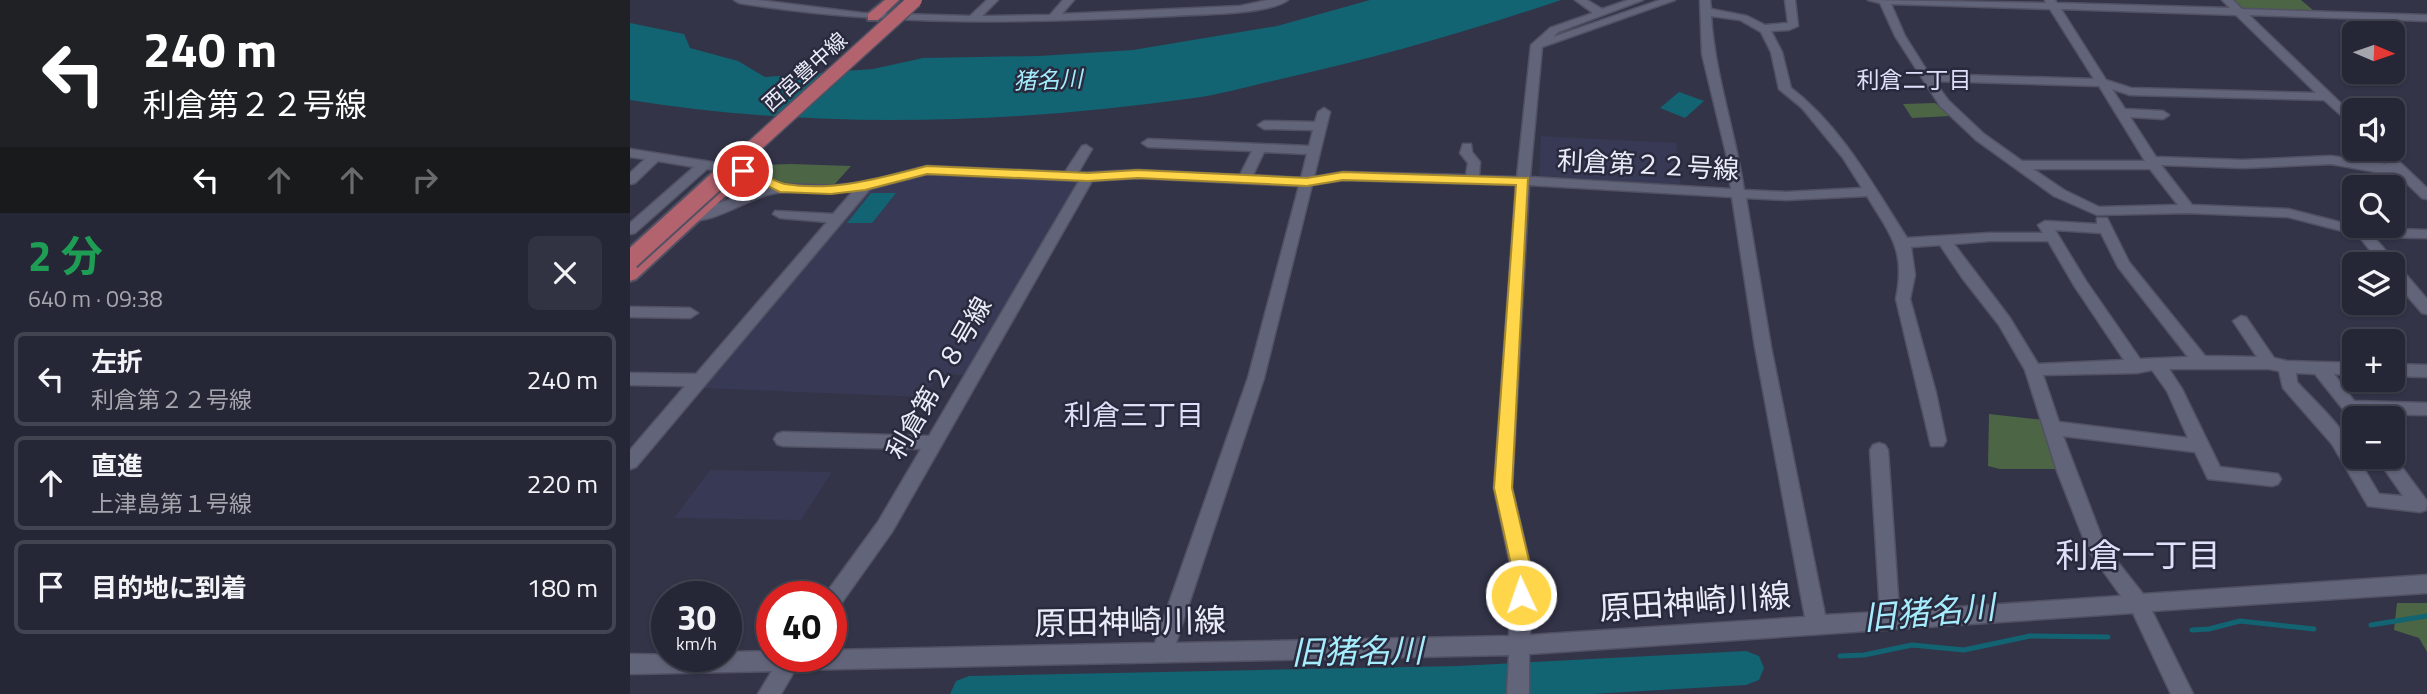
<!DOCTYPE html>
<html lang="ja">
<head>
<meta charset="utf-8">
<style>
  :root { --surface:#262736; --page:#323342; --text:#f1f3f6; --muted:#a4a5ad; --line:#424451 }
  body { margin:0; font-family:"Titillium Web","Noto Sans JP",sans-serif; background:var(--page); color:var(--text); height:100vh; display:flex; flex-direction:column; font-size:26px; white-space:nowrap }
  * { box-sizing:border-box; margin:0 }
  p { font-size:23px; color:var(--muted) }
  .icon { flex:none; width:38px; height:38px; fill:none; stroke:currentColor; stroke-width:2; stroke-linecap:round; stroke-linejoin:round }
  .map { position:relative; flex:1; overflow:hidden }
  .drawer { display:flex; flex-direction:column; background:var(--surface); width:630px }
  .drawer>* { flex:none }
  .top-card { background:#202124; color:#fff; overflow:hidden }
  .needle { width:46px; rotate:92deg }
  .fabs { position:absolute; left:1712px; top:21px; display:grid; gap:14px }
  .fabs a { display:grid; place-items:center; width:63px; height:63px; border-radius:10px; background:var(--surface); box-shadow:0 2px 5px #0004,0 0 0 2px var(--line); font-size:35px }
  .speed { position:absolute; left:21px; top:581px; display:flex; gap:14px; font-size:35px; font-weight:700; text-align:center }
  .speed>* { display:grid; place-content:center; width:91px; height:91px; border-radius:50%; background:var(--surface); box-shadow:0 2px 5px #0004,0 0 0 2px var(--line); line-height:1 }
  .speed small { font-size:18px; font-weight:400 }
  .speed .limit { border:10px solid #d22; background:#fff; color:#111 }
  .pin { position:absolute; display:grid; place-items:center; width:60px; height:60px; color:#fff; margin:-30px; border:4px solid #fff; border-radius:50%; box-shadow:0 2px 7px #0007 }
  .me { position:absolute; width:77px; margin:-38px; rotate:357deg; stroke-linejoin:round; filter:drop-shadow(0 0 5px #0008) }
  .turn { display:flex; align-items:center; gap:24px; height:147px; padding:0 28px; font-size:32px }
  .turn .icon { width:91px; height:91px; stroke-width:2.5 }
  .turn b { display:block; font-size:49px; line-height:60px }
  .lanes { display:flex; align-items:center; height:66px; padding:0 28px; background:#0003; justify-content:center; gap:35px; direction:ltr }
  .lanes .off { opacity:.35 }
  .round { display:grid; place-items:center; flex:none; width:74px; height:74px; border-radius:10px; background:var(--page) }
  .head { display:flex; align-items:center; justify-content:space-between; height:119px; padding:0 28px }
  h1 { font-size:42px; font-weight:700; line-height:52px; color:#1e9e55 }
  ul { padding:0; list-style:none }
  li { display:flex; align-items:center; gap:21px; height:94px; margin:0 14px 10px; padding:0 14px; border:4px solid var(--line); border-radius:10px }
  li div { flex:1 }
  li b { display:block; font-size:26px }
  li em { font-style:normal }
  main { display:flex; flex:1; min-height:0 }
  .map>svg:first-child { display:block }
  .built { fill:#383954 }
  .green { fill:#4c6545 }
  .water { fill:#126472 }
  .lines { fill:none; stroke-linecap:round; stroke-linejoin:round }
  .stream { stroke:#126472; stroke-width:5 }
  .river { fill:#126472; fill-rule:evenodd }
  .minor-casing { stroke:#515163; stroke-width:3 }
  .major-casing { stroke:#515163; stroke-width:4 }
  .minor { fill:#62647a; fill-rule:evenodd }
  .major { fill:#b3636e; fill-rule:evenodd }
  .major-bridge-far1-casing { stroke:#515163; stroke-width:17; stroke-linecap:butt }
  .major-bridge-casing { stroke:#515163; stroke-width:22; stroke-linecap:butt }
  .major-bridge-far1 { stroke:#b3636e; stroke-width:14 }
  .major-bridge { stroke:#b3636e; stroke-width:18 }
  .route { fill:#ffd54a; stroke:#a68a30; stroke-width:2 }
  .labels { text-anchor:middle; stroke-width:5; stroke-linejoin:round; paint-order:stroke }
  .far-street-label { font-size:21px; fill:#ebecf9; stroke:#292a3d }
  .far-water-label { font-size:23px; font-style:italic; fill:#a5edfd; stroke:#292a3d }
  .far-neighbourhood-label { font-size:23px; fill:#dee0fa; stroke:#292a3d }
  .street-label { font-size:26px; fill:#ebecf9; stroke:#292a3d }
  .neighbourhood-label { font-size:28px; fill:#dee0fa; stroke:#292a3d }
  .near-street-label { font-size:32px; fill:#ebecf9; stroke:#292a3d }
  .near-neighbourhood-label { font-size:33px; fill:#dee0fa; stroke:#292a3d }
  .near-water-label { font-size:33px; font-style:italic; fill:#a5edfd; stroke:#292a3d }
</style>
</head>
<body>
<main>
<section class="drawer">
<div class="top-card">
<div class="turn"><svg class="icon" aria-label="left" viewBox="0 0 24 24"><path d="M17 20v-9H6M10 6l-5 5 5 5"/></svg><div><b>240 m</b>利倉第２２号線</div></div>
<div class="lanes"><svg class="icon" aria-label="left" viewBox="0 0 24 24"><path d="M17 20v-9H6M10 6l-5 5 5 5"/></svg><svg class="icon off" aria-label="ahead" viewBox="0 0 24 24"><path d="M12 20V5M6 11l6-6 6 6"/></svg><svg class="icon off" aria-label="ahead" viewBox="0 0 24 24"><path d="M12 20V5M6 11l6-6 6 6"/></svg><svg class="icon off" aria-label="right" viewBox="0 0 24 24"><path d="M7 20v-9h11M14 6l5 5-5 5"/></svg></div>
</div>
<div class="head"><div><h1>2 分</h1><p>640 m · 09:38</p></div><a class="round"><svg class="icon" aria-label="close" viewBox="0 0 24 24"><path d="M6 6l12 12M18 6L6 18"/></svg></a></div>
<ul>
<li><svg class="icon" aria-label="left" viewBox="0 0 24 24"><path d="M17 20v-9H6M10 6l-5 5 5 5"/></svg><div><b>左折</b><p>利倉第２２号線</p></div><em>240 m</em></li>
<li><svg class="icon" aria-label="ahead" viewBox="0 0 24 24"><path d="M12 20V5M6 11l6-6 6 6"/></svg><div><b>直進</b><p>上津島第１号線</p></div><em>220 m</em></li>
<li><svg class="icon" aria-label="arrive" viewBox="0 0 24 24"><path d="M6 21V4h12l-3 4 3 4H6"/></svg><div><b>目的地に到着</b></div><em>180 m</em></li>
</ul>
</section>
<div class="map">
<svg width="1797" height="694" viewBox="0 0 1797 694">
  <rect width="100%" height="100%" fill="#333448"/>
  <g class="built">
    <path d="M 911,136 L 1046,143 L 1051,186 L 909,179 Z"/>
    <path d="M 296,173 L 449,180 L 335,375 L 311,374 L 292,397 L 74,388 L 233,191 Z"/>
    <path d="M 80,470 L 202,472 L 171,520 L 44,518 Z"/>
  </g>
  <g class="green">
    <path d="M 1604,0 L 1671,0 L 1684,11 L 1614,9 Z"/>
    <path d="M 1305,103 L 1320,116 L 1282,118 L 1273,104 Z"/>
    <path d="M 161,164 L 221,166 L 202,187 L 154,185 L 121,169 L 131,165 Z"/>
    <path d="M 1359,414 L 1414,420 L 1428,469 L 1370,469 L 1358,466 Z"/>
    <path d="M 1767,603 L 1797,603 L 1797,652 L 1789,638 L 1764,630 Z"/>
  </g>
  <g class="water">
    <path d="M 740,0 L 931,0 C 839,31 746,58 651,79 C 622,85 593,94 564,98 C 377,124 187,130 0,100 L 0,23 L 54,34 L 60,48 L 108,61 L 135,77 L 243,69 L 293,58 L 409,56 L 503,50 L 647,26 Z"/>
    <path d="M 1049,92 L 1074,101 L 1055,118 L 1030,108 Z"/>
    <path d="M 241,193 L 266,193 L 242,223 L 217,223 Z"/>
  </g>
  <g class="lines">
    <g class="stream">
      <path d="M 1741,625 L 1797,616"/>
      <path d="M 1562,630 L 1579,629 L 1610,621 L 1684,629"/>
      <path d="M 1210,656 L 1234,655 L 1282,645 L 1334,650 L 1400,636 L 1478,637"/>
    </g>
    <path class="river" d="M 1116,651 L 1129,656 L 1134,668 L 1129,680 L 1116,685 L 962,694 L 320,694 L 326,681 L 339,676 L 828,666 Z"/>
    <defs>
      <g id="minor">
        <path d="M 104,0 L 128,0 L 233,13 L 340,16 L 357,0 L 368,0 L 352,16 L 359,16 L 420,15 L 433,0 L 444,0 L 432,14 L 610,6 L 638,0 L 658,0 C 637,15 571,14 543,16 C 395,23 257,27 109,3 Z"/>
        <path d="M 945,0 L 957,0 L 972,9 L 998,0 L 1013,0 L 928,32 L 923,37 L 1030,0 L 1045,0 L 912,47 L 900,177 L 1101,189 L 1096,153 L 1072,54 L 1070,0 L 1080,0 L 1081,9 L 1117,16 L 1135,25 L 1158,23 L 1155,0 L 1165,0 L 1168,26 L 1159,30 L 1141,31 L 1152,52 L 1161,88 C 1211,126 1243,185 1277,238 L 1359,233 L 1413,233 L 1408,225 L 1415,221 L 1467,224 L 1467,218 L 1477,218 L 1499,262 L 1575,356 L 1627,357 L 1603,321 L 1611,316 L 1616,317 L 1644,358 L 1657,361 L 1724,363 L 1724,375 L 1704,374 L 1724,401 L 1797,403 L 1797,415 L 1734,414 L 1736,418 L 1724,418 L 1724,423 L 1685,374 L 1666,373 L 1667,382 C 1681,398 1724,436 1724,457 L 1727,457 L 1749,494 L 1773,496 L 1746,457 L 1762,457 L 1762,454 L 1797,501 L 1796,510 L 1790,512 L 1738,506 L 1702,444 L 1653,388 L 1649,371 L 1639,369 L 1539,369 L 1552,389 L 1590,467 L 1648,474 L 1651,479 L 1648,484 L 1642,486 L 1578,479 L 1565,452 L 1433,436 L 1475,546 L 1513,594 L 1797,575 L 1797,593 L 1522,611 L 1563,694 L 1541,694 L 1503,613 L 899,654 L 899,694 L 877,694 L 879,655 L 165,670 L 151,694 L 128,694 L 142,671 L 0,674 L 0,654 L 96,656 L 96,652 L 142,651 L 142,656 L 201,656 L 201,650 L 525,643 L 618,378 L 669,186 L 508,178 L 462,181 L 262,532 L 208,608 L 201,611 L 201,597 L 194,596 L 248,522 L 291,449 L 153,446 L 147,444 L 144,439 L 147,434 L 153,432 L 299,436 L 449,181 L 297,174 L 240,189 L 6,467 L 0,469 L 0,450 L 55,386 L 0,385 L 0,373 L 66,374 L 197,222 L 150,218 L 143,214 L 145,211 L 203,214 L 223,191 C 196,194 167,188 141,194 C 117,199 81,225 57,220 L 55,217 L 57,214 L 136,187 L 110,174 L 77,169 L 5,233 L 0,234 L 0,223 L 64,167 L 28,161 L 5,183 L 0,184 L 0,173 L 15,159 L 0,157 L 0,149 L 113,167 L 152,184 L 200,186 L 235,182 L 297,166 L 435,172 L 452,146 L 456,145 L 462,149 L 448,173 L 508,170 L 610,175 L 622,151 L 518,147 L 512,143 L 518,139 L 679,146 L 683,130 L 634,129 L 628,125 L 634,121 L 685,122 L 688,112 L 694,108 L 700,112 L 684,177 L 713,172 L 836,175 L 838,163 L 830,153 L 833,144 L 841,144 L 842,152 L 850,162 L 849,176 L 887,177 L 901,45 L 920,28 L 963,13 ZM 1081,16 L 1110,20 L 1131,32 L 1141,52 L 1149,89 L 1172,108 L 1213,158 L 1232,188 L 1156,192 L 1114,190 C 1105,131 1085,75 1081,16 ZM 634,152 L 677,154 L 671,178 L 623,175 ZM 713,180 L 886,185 L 864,488 L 881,569 L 879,636 L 546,643 L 634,378 L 682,185 ZM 899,185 L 1102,197 L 1125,347 L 1175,617 L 900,635 L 901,569 L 882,488 ZM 1237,196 C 1261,236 1276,250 1266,299 L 1301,446 L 1313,446 L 1316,441 L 1306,393 L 1280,299 L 1285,275 L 1281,247 L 1310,245 L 1333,279 L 1369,325 L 1395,370 L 1427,471 L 1458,550 L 1491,596 L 1269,611 L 1258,450 L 1255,445 L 1249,443 L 1243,445 L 1240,450 L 1250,612 L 1195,615 L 1141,347 L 1116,198 L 1156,200 ZM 1425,230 L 1471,233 L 1488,267 L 1558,357 L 1510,359 L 1456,281 ZM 1359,241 L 1418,241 L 1445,287 L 1494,360 L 1408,364 L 1380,318 L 1324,244 ZM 1522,370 L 1537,391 L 1558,438 L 1429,422 L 1413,375 L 1507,373 Z"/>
        <path d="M 1238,0 L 1416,3 L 1415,0 L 1425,0 L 1427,3 L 1600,8 L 1592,0 L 1603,0 L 1612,9 L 1797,15 L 1797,21 L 1619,15 L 1724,116 L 1724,127 L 1694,100 L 1500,95 L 1482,89 L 1495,109 L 1533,111 L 1539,115 L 1533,119 L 1500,117 L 1526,157 L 1613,160 L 1701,156 L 1757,164 L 1743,149 L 1756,149 L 1797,188 L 1797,199 L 1792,198 L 1765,172 L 1746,172 L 1701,164 L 1613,168 L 1531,165 L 1562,205 L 1658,209 L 1733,228 L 1797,230 L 1797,238 L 1744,237 L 1797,299 L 1797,314 L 1792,313 L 1762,278 L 1762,264 L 1751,264 L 1728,235 L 1658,217 L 1558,213 L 1467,215 L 1424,196 L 1346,140 L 1310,106 L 1265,36 L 1250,3 ZM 1261,4 L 1420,9 L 1464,79 L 1299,74 L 1275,36 ZM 1431,9 L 1606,15 L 1686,93 L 1501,88 L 1476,80 ZM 1304,81 L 1469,86 L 1515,161 L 1392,161 L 1354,134 L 1318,100 ZM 1403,169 L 1520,169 L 1548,205 L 1469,207 L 1434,190 Z"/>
        <path d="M 0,307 L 60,308 L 68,313 L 60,318 L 0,317 Z"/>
        <path d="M 1762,364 L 1797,365 L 1797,377 L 1762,376 Z"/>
      </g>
      <g id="major">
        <path d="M 255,0 L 269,0 L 248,20 L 238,20 L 238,14 Z"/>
        <path d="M 113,166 L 119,168 L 121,171 L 119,174 L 6,279 L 0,281 L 0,265 L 107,168 Z"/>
      </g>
    </defs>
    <use href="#minor" class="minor-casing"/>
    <use href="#major" class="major-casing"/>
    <use href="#minor" class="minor"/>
    <use href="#major" class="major"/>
    <defs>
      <path id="major-bridge-far1" d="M 88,179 L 285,0"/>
      <path id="major-bridge" d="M 0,260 L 90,178"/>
    </defs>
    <use href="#major-bridge-far1" class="major-bridge-far1-casing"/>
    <use href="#major-bridge" class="major-bridge-casing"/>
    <use href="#major-bridge-far1" class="major-bridge-far1"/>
    <use href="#major-bridge" class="major-bridge"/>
  </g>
  <path class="route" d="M 297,166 L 458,173 L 508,170 L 677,178 L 713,172 L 898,178 L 882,488 L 901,569 L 901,595 L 898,601 L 891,603 L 884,601 L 881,595 L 882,569 L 864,488 L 886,185 L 713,180 L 677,186 L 508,178 L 458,181 L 297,174 L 235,190 L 201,194 L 150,192 L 106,171 L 108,168 C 124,165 139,181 155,184 C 203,192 250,178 297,166 Z"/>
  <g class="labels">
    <g class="far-street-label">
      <text transform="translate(175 72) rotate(-42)" y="7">西宮豊中線</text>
    </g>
    <g class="far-water-label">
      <text transform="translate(418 80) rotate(-2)" y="8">猪名川</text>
    </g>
    <g class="far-neighbourhood-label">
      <text x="1284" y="88">利倉二丁目</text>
    </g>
    <g class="street-label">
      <text transform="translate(1018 165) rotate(3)" y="9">利倉第２２号線</text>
      <text transform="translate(309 378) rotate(-60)" y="9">利倉第２８号線</text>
    </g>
    <g class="neighbourhood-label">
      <text x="504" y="425">利倉三丁目</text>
    </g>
    <g class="near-street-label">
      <text transform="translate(1065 602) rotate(-4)" y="11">原田神崎川線</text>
      <text transform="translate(500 622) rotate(-1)" y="11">原田神崎川線</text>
    </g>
    <g class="near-neighbourhood-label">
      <text x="1508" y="567">利倉一丁目</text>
    </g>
    <g class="near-water-label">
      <text transform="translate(1299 612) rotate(-5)" y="12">旧猪名川</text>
      <text transform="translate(727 651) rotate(-1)" y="12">旧猪名川</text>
    </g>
  </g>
</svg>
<div class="fabs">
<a><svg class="needle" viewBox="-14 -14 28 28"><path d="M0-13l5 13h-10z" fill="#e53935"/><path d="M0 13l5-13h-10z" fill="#a4a5ad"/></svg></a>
<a><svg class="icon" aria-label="sound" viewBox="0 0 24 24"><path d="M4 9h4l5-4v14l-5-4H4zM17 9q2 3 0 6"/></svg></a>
<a><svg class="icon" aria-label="search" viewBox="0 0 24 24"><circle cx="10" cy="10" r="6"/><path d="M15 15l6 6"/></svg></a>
<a><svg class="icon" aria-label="layers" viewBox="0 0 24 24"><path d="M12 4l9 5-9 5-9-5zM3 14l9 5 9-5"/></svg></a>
<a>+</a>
<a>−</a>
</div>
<div class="speed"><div>30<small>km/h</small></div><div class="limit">40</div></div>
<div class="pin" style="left:113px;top:171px;background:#d93025"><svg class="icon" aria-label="arrive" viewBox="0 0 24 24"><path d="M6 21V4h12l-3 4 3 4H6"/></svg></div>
<svg class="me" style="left:891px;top:595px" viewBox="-20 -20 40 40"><circle r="17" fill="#ffd54a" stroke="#fff" stroke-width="3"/><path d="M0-11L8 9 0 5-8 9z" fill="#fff"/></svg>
</div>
</main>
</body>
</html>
